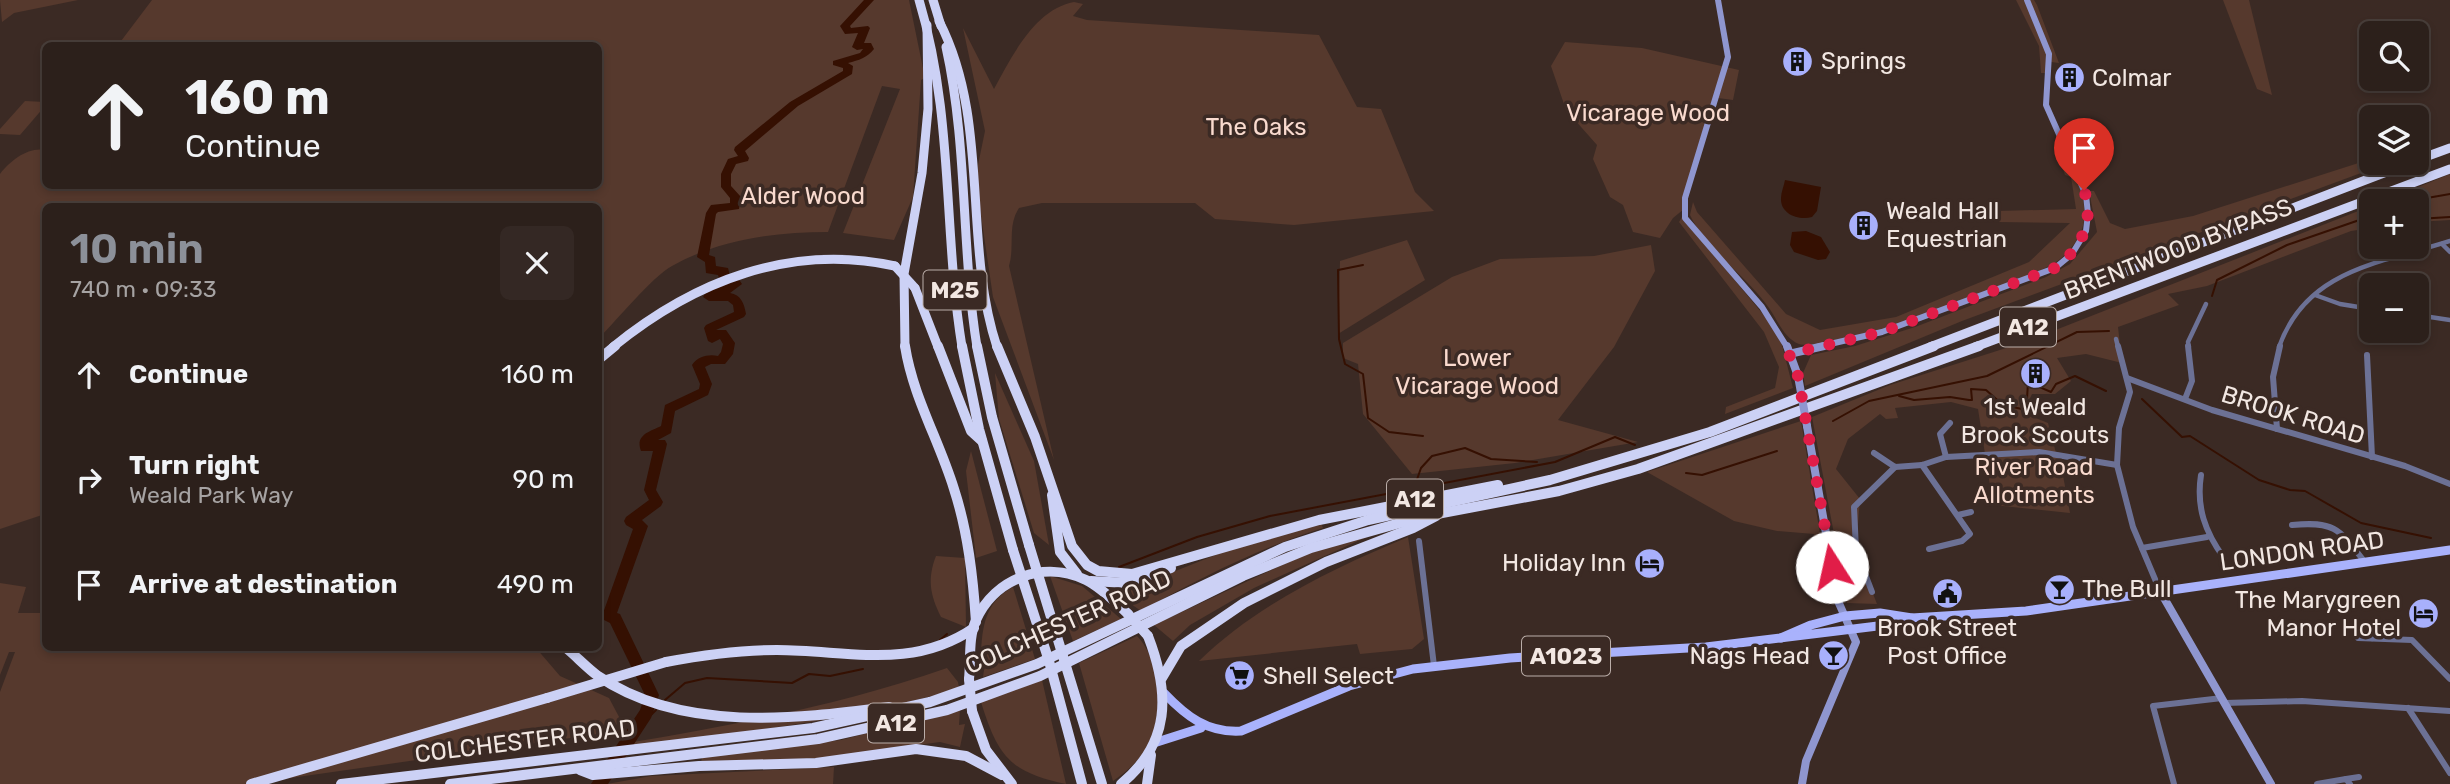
<!DOCTYPE html>
<html lang="en">
<head>
<meta charset="utf-8">
<style>
  :root { --surface:#2c201b; --page:#342824; --text:#f1f3f6; --muted:#a6a3a3; --line:#483e3a; --accent:#8c9099 }
  body { margin:0; font-family:Rubik,sans-serif; background:var(--page); color:var(--text); height:100vh; display:flex; flex-direction:column; font-size:26px; white-space:nowrap }
  * { box-sizing:border-box; margin:0 }
  p { font-size:23px; color:var(--muted) }
  .icon { flex:none; width:38px; height:38px; fill:none; stroke:currentColor; stroke-width:2; stroke-linecap:round; stroke-linejoin:round }
  .map { position:relative; flex:1; overflow:hidden }
  .sheet { position:absolute; left:42px; top:203px; width:560px; height:448px; display:flex; flex-direction:column; background:var(--surface); border-radius:10px; box-shadow:0 4px 10px #0003,0 0 0 2px var(--line) }
  .sheet>* { flex:none }
  .hud { position:absolute; left:42px; top:42px; width:560px; height:147px; border-radius:10px; box-shadow:0 4px 10px #0003,0 0 0 2px var(--line); background:#2c201b; color:var(--text); overflow:hidden }
  .tools { position:absolute; left:2359px; top:21px; display:grid; gap:14px }
  .tools a { display:grid; place-items:center; width:70px; height:70px; border-radius:10px; background:var(--surface); box-shadow:0 4px 10px #0003,0 0 0 2px var(--line); font-size:35px }
  .pin { position:absolute; display:grid; place-items:center; width:60px; height:60px; color:#fff; margin:-72px -30px; border-radius:50% 50% 50% 0; rotate:-45deg; box-shadow:0 0 7px #0007 }
  .pin .icon { rotate:45deg }
  .me { position:absolute; width:77px; margin:-38px; rotate:350deg; stroke-linejoin:round; filter:drop-shadow(0 0 5px #0008) }
  .turn { display:flex; align-items:center; gap:24px; height:147px; padding:0 28px; font-size:32px }
  .turn .icon { width:91px; height:91px; stroke-width:2.5 }
  .turn b { display:block; font-size:49px; line-height:60px }
  .round { display:grid; place-items:center; flex:none; width:74px; height:74px; border-radius:10px; background:var(--page) }
  .overview { display:flex; align-items:center; justify-content:space-between; height:119px; padding:0 28px }
  h1 { font-size:42px; font-weight:600; line-height:52px; color:var(--accent) }
  ul { padding:0; list-style:none }
  li { display:flex; align-items:center; gap:21px; height:105px; padding:0 28px }
  li div { flex:1 }
  li b { display:block; font-size:26px }
  li em { font-style:normal }
  .map>svg:first-child { display:block }
  .green { fill:#56392d }
  .water { fill:#351002 }
  .lines { fill:none; stroke-linecap:round; stroke-linejoin:round }
  .stream { stroke:#351002; stroke-width:2 }
  .river { fill:#351002; fill-rule:evenodd }
  .street-far1 { stroke:#6c7195; stroke-width:4.5 }
  .street { stroke:#6c7195; stroke-width:6 }
  .secondary-far1 { stroke:#8f96cf; stroke-width:6 }
  .secondary { stroke:#8f96cf; stroke-width:8 }
  .primary { stroke:#a9b2fc; stroke-width:9 }
  .highway-far1 { stroke:#ccd1f5; stroke-width:9 }
  .highway { stroke:#ccd1f5; stroke-width:10 }
  .secondary-bridge { stroke:#8f96cf; stroke-width:8 }
  .highway-bridge-far1 { stroke:#ccd1f5; stroke-width:9 }
  .highway-bridge { stroke:#ccd1f5; stroke-width:10 }
  .route { stroke:#e11d48; stroke-width:12; stroke-dasharray:0 21.6 }
  .labels { text-anchor:middle; stroke-width:7; stroke-linejoin:round; paint-order:stroke }
  .shield { fill:#3b2a24; stroke:#bbaea9; stroke-width:2 }
  .shield-label { font-size:23px; font-weight:bold; fill:#f2e7e2 }
  .poi-label { font-size:24px; fill:#f2e7e2; stroke:#3b2a24; text-anchor:start }
  .park-label { font-size:24px; fill:#f9dace; stroke:#3b2a24 }
  .street-label { font-size:24px; fill:#f2e7e2; stroke:#3b2a24 }
</style>
</head>
<body>
<div class="map">
<svg width="2450" height="784" viewBox="0 0 2450 784">
  <rect width="100%" height="100%" fill="#3b2a24"/>
  <g class="green">
    <path d="M 0,0 L 78,0 L 14,13 L 2,22 Z"/>
    <path d="M 152,0 L 909,0 L 925,78 L 921,80 L 913,197 L 894,240 L 843,233 L 900,89 L 882,86 L 828,232 C 775,232 720,239 672,266 C 653,276 616,321 599,338 L 598,206 L 46,206 L 45,514 L 0,529 L 0,174 C 11,160 28,147 45,150 L 46,186 L 598,186 L 598,46 L 118,45 Z"/>
    <path d="M 2016,0 L 2034,0 L 2037,5 L 2059,63 L 2051,62 L 2049,73 L 2041,73 L 2039,46 Z"/>
    <path d="M 2223,0 L 2249,0 L 2272,95 L 2257,89 Z"/>
    <path d="M 1074,2 L 1083,4 L 1073,16 L 1087,20 L 1319,35 L 1357,107 L 1381,109 L 1415,192 L 1434,211 L 1294,225 L 1215,219 L 1195,203 L 1042,203 L 1019,208 C 1007,226 1015,246 1009,266 L 1054,460 L 993,297 L 978,195 L 978,165 L 985,131 L 963,28 L 994,89 C 1012,56 1035,9 1074,2 Z"/>
    <path d="M 1565,42 L 1642,48 L 1739,70 L 1733,100 L 1718,98 L 1684,209 L 1673,218 L 1660,238 L 1633,232 L 1623,205 L 1610,197 L 1593,159 L 1597,145 L 1566,110 L 1551,66 Z"/>
    <path d="M 25,101 L 45,102 L 45,106 L 20,135 L 0,134 L 0,129 Z"/>
    <path d="M 2056,148 L 2063,148 C 2074,170 2091,204 2082,229 C 2078,241 2067,255 2056,262 C 2022,283 1832,355 1799,344 C 1784,338 1778,321 1769,308 C 1746,275 1707,251 1690,215 L 1693,202 L 1697,212 L 1786,314 L 1820,330 L 1896,317 L 2029,262 L 2070,223 L 1998,222 L 1998,211 L 2076,209 L 2071,177 L 2065,175 Z"/>
    <path d="M 2371,159 L 2371,163 L 2388,163 L 1962,321 L 1805,386 L 1803,373 L 1811,355 L 1855,346 L 1915,327 L 2046,277 L 2070,264 L 2097,232 L 2089,191 L 2094,191 L 2110,223 L 2125,229 L 2193,216 Z"/>
    <path d="M 2450,174 L 2450,220 L 2417,222 L 2417,201 L 2384,201 Z"/>
    <path d="M 2371,206 L 2371,228 L 2351,231 L 2207,286 L 2168,294 L 2179,305 L 2118,327 L 2122,363 L 2086,354 L 2057,358 L 2071,381 L 2055,394 L 2032,394 L 2023,413 L 2048,423 L 2056,453 L 2059,454 L 2070,513 L 1993,505 L 1978,409 L 1951,402 L 1895,408 L 1898,418 L 1886,419 L 1880,414 L 1848,439 L 1836,469 L 1860,499 L 1856,550 L 1877,604 L 1847,603 L 1812,417 L 1890,385 L 2025,342 Z"/>
    <path d="M 1682,217 L 1772,325 L 1781,341 L 1793,388 L 1725,414 L 1726,407 L 1775,388 L 1779,367 L 1764,332 L 1679,222 Z"/>
    <path d="M 1407,240 L 1425,280 L 1338,334 L 1340,261 Z"/>
    <path d="M 1651,245 L 1655,271 L 1614,347 L 1558,420 L 1638,442 L 1515,463 L 1412,474 L 1363,414 L 1358,364 L 1343,358 L 1343,343 L 1452,277 L 1500,259 L 1594,256 Z"/>
    <path d="M 995,373 L 1034,461 L 1049,545 L 1034,533 L 999,419 Z"/>
    <path d="M 1801,421 L 1831,599 L 1824,596 L 1814,534 L 1777,531 L 1734,521 L 1647,472 Z"/>
    <path d="M 971,451 L 997,551 L 976,558 L 966,471 Z"/>
    <path d="M 1321,523 L 1323,528 C 1259,548 1200,578 1141,611 L 1124,599 L 1128,590 L 1233,548 Z"/>
    <path d="M 1369,536 L 1254,588 L 1190,625 L 1173,641 L 1154,625 L 1312,551 Z"/>
    <path d="M 1408,537 L 1424,639 L 1412,649 L 1360,654 L 1357,644 L 1199,661 C 1258,604 1334,568 1408,537 Z"/>
    <path d="M 936,556 L 965,558 L 966,627 L 941,617 C 930,595 927,579 936,556 Z"/>
    <path d="M 1050,576 L 1082,586 L 1121,619 L 1073,641 Z"/>
    <path d="M 0,583 L 26,587 L 18,613 L 45,613 L 46,648 L 536,648 L 560,676 L 609,698 L 626,730 L 249,784 L 0,784 L 0,692 L 15,652 L 9,652 L 0,675 Z"/>
    <path d="M 1013,587 L 1035,659 L 983,677 L 986,656 L 981,656 C 982,627 985,602 1013,587 Z"/>
    <path d="M 1137,636 C 1160,659 1163,712 1150,741 C 1143,757 1128,771 1113,781 L 1079,663 Z"/>
    <path d="M 947,668 L 958,682 L 959,688 C 852,721 743,732 632,746 L 633,742 C 740,724 844,704 947,668 Z"/>
    <path d="M 1042,680 L 1066,784 C 1010,772 998,757 981,702 Z"/>
    <path d="M 960,709 L 959,725 L 965,724 L 960,747 L 940,742 L 823,758 L 701,763 L 702,757 L 841,740 Z"/>
    <path d="M 834,767 L 833,784 L 607,784 L 651,776 Z"/>
  </g>
  <g class="water">
    <path d="M 1785,180 L 1821,187 L 1817,211 L 1812,217 C 1799,221 1780,214 1781,198 C 1781,192 1784,186 1785,180 Z"/>
    <path d="M 1806,231 L 1821,237 L 1830,252 L 1826,259 L 1818,260 L 1794,252 L 1790,245 L 1792,232 Z"/>
  </g>
  <g class="lines">
    <g class="stream">
      <path d="M 2410,201 L 2450,194"/>
      <path d="M 2417,219 L 2450,217"/>
      <path d="M 2364,230 L 2371,228"/>
      <path d="M 1363,265 L 1338,270 L 1339,339 L 1345,364 L 1363,374 L 1368,418 L 1389,432 L 1423,436"/>
      <path d="M 2212,296 L 2217,280 L 2287,245 L 2371,216"/>
      <path d="M 1899,396 L 1914,400 L 1950,397 L 1969,400 L 1972,400 L 1971,389 L 1986,390 L 2003,405 L 2022,409 L 2027,399 L 2028,382 L 2051,392 L 2056,384 L 2075,376 L 2106,391"/>
      <path d="M 2142,399 L 2182,437 L 2190,436 L 2259,480 L 2290,490 L 2305,491 L 2361,523 L 2431,538"/>
      <path d="M 1833,421 L 1869,401 L 1987,376 L 2077,332 L 2109,331"/>
      <path d="M 1686,473 L 1702,475 L 1777,451"/>
      <path d="M 1414,488 L 1421,468 L 1432,456 L 1465,448 L 1491,459 L 1537,462"/>
      <path d="M 1119,567 L 1197,537 L 1270,516 L 1555,462 L 1615,437 L 1635,445"/>
      <path d="M 940,640 L 947,634"/>
      <path d="M 665,700 L 685,683 L 707,678 L 792,683 L 809,674 L 830,676 L 863,669"/>
      <path d="M 639,720 L 648,718 L 656,710"/>
    </g>
    <path class="river" d="M 864,0 L 874,0 L 850,26 L 851,28 L 868,26 L 870,28 L 864,43 L 871,43 L 874,49 C 867,58 859,60 848,63 L 853,66 L 852,74 L 798,106 L 745,151 L 749,158 L 748,161 L 736,164 L 731,174 L 731,186 L 741,197 L 739,209 L 718,212 L 716,214 L 709,255 L 715,257 L 716,266 L 728,268 L 730,276 L 740,281 L 742,284 L 730,293 C 741,295 744,303 746,314 L 744,317 L 716,330 L 726,330 L 735,343 L 733,354 L 725,364 L 711,364 L 705,367 L 712,384 L 708,395 L 675,411 L 671,433 L 658,440 L 665,440 L 667,444 L 656,490 L 663,502 L 661,506 L 642,520 L 648,526 L 617,613 L 620,614 L 659,695 L 651,718 L 608,784 L 591,784 L 640,710 L 645,695 L 610,623 L 604,620 L 602,616 L 633,529 L 626,525 L 624,521 L 626,517 L 649,500 L 644,490 L 653,451 L 641,451 C 635,435 649,432 661,426 L 665,405 L 699,389 L 700,384 L 692,365 C 698,356 709,354 718,356 L 721,352 L 723,344 L 720,339 L 712,343 L 708,341 L 704,328 L 706,325 L 734,312 L 733,305 L 728,301 L 709,301 L 703,297 L 710,286 L 727,284 L 720,281 L 718,275 L 706,273 L 705,262 L 697,257 L 706,213 L 711,205 L 730,203 L 730,198 L 721,187 L 721,174 L 728,159 L 738,156 L 734,150 L 735,147 L 790,102 L 843,71 L 843,68 L 833,65 L 833,61 L 860,53 L 863,49 L 857,50 L 852,47 L 858,33 L 845,34 L 840,26 Z"/>
    <g class="street-far1">
      <path d="M 2442,244 L 2450,252"/>
      <path d="M 2315,295 L 2340,304 L 2371,309"/>
      <path d="M 2417,315 L 2450,320"/>
      <path d="M 2116,339 L 2118,347"/>
      <path d="M 2189,347 L 2188,342 L 2206,304"/>
      <path d="M 2279,347 C 2307,268 2383,263 2450,241"/>
    </g>
    <g class="street">
      <path d="M 2118,346 L 2130,392 L 2119,428 L 2117,465 L 2133,527 L 2160,591"/>
      <path d="M 2367,355 L 2372,457"/>
      <path d="M 2127,378 L 2212,410 L 2405,466 L 2450,484"/>
      <path d="M 2185,399 L 2192,381 L 2188,346"/>
      <path d="M 2277,429 L 2273,377 L 2280,346"/>
      <path d="M 1874,453 L 1895,467 L 1922,465 L 1946,457 L 2039,452 L 2117,465"/>
      <path d="M 1946,457 L 1940,434 L 1950,423"/>
      <path d="M 1922,465 L 1970,534 L 1962,541 L 1929,549"/>
      <path d="M 2201,475 C 2196,507 2205,532 2224,558"/>
      <path d="M 1958,515 L 1971,512"/>
      <path d="M 2292,525 C 2335,521 2339,529 2364,561"/>
      <path d="M 1419,541 L 1434,666"/>
      <path d="M 2142,548 L 2207,537"/>
      <path d="M 1872,592 L 1856,550 L 1854,507 L 1895,467"/>
      <path d="M 2366,627 L 2372,638"/>
      <path d="M 2358,638 L 2412,640 L 2450,679"/>
      <path d="M 2224,703 L 2302,701 L 2450,711"/>
      <path d="M 2408,708 L 2450,773"/>
      <path d="M 2346,779 L 2359,777"/>
      <path d="M 2174,784 L 2153,706 L 2222,698"/>
      <path d="M 2317,784 L 2346,779 L 2350,784"/>
    </g>
    <g class="secondary-far1">
      <path d="M 1718,0 L 1728,57 L 1685,198 L 1685,218 L 1762,307 L 1787,347"/>
      <path d="M 1817,347 L 1882,332 L 2055,268 L 2072,254 L 2086,231 L 2088,214 L 2086,195 L 2046,105 L 2049,54 L 2027,0"/>
    </g>
    <g class="secondary">
      <path d="M 1787,346 L 1798,376"/>
      <path d="M 1789,354 L 1824,346"/>
      <path d="M 2160,591 L 2271,784"/>
      <path d="M 1802,784 L 1806,761 L 1856,642 L 1838,601 L 1807,426"/>
    </g>
    <g class="primary">
      <path d="M 1781,638 L 1811,625 L 1845,616 L 1880,613 L 1912,618 L 2026,611 L 2450,550"/>
      <path d="M 1164,693 C 1186,716 1207,733 1241,731 L 1349,686 L 1413,669 L 1510,658 L 1706,647 L 1902,623 L 1912,618"/>
      <path d="M 1157,742 L 1201,728"/>
    </g>
    <g class="highway-far1">
      <path d="M 919,0 C 954,116 943,230 962,347"/>
      <path d="M 933,0 L 941,26"/>
      <path d="M 939,21 C 991,122 962,241 997,347"/>
      <path d="M 946,47 C 968,146 961,248 977,347"/>
      <path d="M 2417,160 L 2450,148"/>
      <path d="M 915,288 L 938,347"/>
      <path d="M 613,347 C 694,281 791,243 895,266"/>
      <path d="M 905,347 L 904,274 L 922,173 L 928,109 L 927,25"/>
      <path d="M 1930,347 L 2410,163"/>
      <path d="M 1975,347 L 2450,169"/>
    </g>
    <g class="highway">
      <path d="M 905,346 C 913,397 939,440 954,489 C 968,532 973,577 976,622"/>
      <path d="M 938,346 L 971,431 L 982,441"/>
      <path d="M 962,346 L 979,429 L 1013,550"/>
      <path d="M 977,346 L 992,417 L 1029,545"/>
      <path d="M 997,346 L 1035,437 L 1072,546 L 1087,565 L 1098,571 L 1132,574 L 1319,520 L 1498,485"/>
      <path d="M 598,360 L 615,346"/>
      <path d="M 1052,495 L 1060,552 L 1077,574"/>
      <path d="M 1091,581 L 1128,583 L 1171,568"/>
      <path d="M 566,648 C 577,657 587,668 598,676 C 682,733 795,719 889,707"/>
      <path d="M 666,662 C 703,655 740,650 777,650 C 848,650 911,671 974,628"/>
      <path d="M 1162,678 L 1181,646 L 1244,603 L 1326,562 L 1413,528 L 1436,516"/>
      <path d="M 969,679 C 971,660 968,638 976,620 C 995,578 1044,560 1086,580 C 1102,588 1115,602 1128,614"/>
      <path d="M 972,711 L 986,750 L 1012,784"/>
      <path d="M 580,770 L 593,775 L 699,766 L 816,763 L 916,749 L 966,756 L 1002,775"/>
      <path d="M 251,784 L 547,698"/>
      <path d="M 341,784 L 813,728 L 930,702 L 1037,664 L 1285,547 L 1368,520 L 1550,480 L 1710,432 L 1934,346"/>
      <path d="M 450,784 L 818,739 L 947,710 L 1040,676 L 1243,576 L 1311,548 L 1421,517 L 1559,491 L 1638,469 L 1979,346"/>
      <path d="M 1121,784 C 1171,743 1170,693 1148,636"/>
      <path d="M 1147,784 L 1151,755"/>
    </g>
    <path class="secondary-bridge" d="M 1798,376 L 1807,426"/>
    <path class="highway-bridge-far1" d="M 895,266 L 915,288"/>
    <g class="highway-bridge">
      <path d="M 1029,545 L 1102,784"/>
      <path d="M 1013,550 L 1049,661 L 1082,784"/>
      <path d="M 1128,614 L 1148,636"/>
      <path d="M 969,679 L 972,711"/>
      <path d="M 547,698 L 666,662"/>
    </g>
  </g>
  <g class="lines">
    <path class="route" d="M 1832,567 L 1798,376 L 1789,354 L 1882,332 L 2055,268 C 2081,249 2095,221 2084,190"/>
  </g>
  <defs>
    <symbol id="building-disc" viewBox="-11 -11 22 22"><circle r="9.5" fill="#a8b0fc" stroke="#3b2a24"/><path d="M-4-6H4V6H1V3H-1V6H-4ZM-2.5-4.3h1.7v1.8h-1.7ZM.8-4.3h1.7v1.8H.8ZM-2.5-1h1.7V.8h-1.7ZM.8-1h1.7V.8H.8Z" fill="#111"/></symbol>
    <symbol id="hotel-disc" viewBox="-11 -11 22 22"><circle r="9.5" fill="#a8b0fc" stroke="#3b2a24"/><path d="M-6-4.5h1.5V1H6V5H4.5V3h-9V5H-6ZM-4 0a1.8 1.8 0 1 1 3.6 0ZM.5 0V-2.5h3Q6-2.5 6 0Z" fill="#111"/></symbol>
    <symbol id="bar-disc" viewBox="-11 -11 22 22"><circle r="9.5" fill="#a8b0fc" stroke="#3b2a24"/><path d="M-6-5H6L.8 .8V4.5H3.5V6h-7V4.5H-.8V.8Z" fill="#111"/></symbol>
    <symbol id="civic-disc" viewBox="-11 -11 22 22"><circle r="9.5" fill="#a8b0fc" stroke="#3b2a24"/><path d="M-.6-6.5H3V-4.5H.6V-3L4-1V1h2V6H-6V1h2V-1L-.6-3ZM-1.2 2.5V6h2.4V2.5Z" fill="#111"/></symbol>
    <symbol id="supermarket-disc" viewBox="-11 -11 22 22"><circle r="9.5" fill="#a8b0fc" stroke="#3b2a24"/><path d="M-6-5.5h2.5l.6 2H6L4.5 2H-2.5L-4.4-4H-6ZM-1.5 3.2a1.3 1.3 0 1 0 .1 0ZM3 3.2a1.3 1.3 0 1 0 .1 0Z" fill="#111"/></symbol>
  </defs>
  <g fill-rule="evenodd">
    <use href="#building-disc" x="1780" y="44" width="35" height="35"/>
    <use href="#building-disc" x="2052" y="60" width="35" height="35"/>
    <use href="#building-disc" x="1846" y="208" width="35" height="35"/>
    <use href="#building-disc" x="2018" y="356" width="35" height="35"/>
    <use href="#hotel-disc" x="1632" y="546" width="35" height="35"/>
    <use href="#bar-disc" x="2042" y="572" width="35" height="35"/>
    <use href="#civic-disc" x="1930" y="576" width="35" height="35"/>
    <use href="#hotel-disc" x="2406" y="596" width="35" height="35"/>
    <use href="#bar-disc" x="1816" y="638" width="35" height="35"/>
    <use href="#supermarket-disc" x="1222" y="658" width="35" height="35"/>
  </g>
  <g class="labels">
    <g class="shield">
      <rect x="923.5" y="270.5" width="63" height="39" rx="5"/>
      <rect x="2000" y="307.5" width="56" height="39" rx="5"/>
      <rect x="1387" y="479.5" width="56" height="39" rx="5"/>
      <rect x="1522" y="636.5" width="88" height="39" rx="5"/>
      <rect x="868" y="703.5" width="56" height="39" rx="5"/>
    </g>
    <g class="shield-label">
      <text x="955" y="298">M25</text>
      <text x="2028" y="335">A12</text>
      <text x="1415" y="507">A12</text>
      <text x="1566" y="664">A1023</text>
      <text x="896" y="731">A12</text>
    </g>
    <g class="poi-label">
      <text x="1821" y="69">Springs</text>
      <text x="2092" y="86">Colmar</text>
      <text x="1886" y="219">Weald Hall<tspan x="1886" dy="28">Equestrian</tspan></text>
      <text x="2035" y="415" text-anchor="middle">1st Weald<tspan x="2035" dy="28">Brook Scouts</tspan></text>
      <text x="1626" y="571" text-anchor="end">Holiday Inn</text>
      <text x="2082" y="597">The Bull</text>
      <text x="2401" y="608" text-anchor="end">The Marygreen<tspan x="2401" dy="28">Manor Hotel</tspan></text>
      <text x="1947" y="636" text-anchor="middle">Brook Street<tspan x="1947" dy="28">Post Office</tspan></text>
      <text x="1810" y="664" text-anchor="end">Nags Head</text>
      <text x="1263" y="684">Shell Select</text>
    </g>
    <g class="park-label">
      <text x="1648" y="121">Vicarage Wood</text>
      <text x="1256" y="135">The Oaks</text>
      <text x="803" y="204">Alder Wood</text>
      <text x="1477" y="366">Lower<tspan x="1477" dy="28">Vicarage Wood</tspan></text>
      <text x="2034" y="475">River Road<tspan x="2034" dy="28">Allotments</tspan></text>
    </g>
    <g class="street-label">
      <text transform="translate(2178 249) rotate(-21)" y="8">BRENTWOOD BYPASS</text>
      <text transform="translate(2293 415) rotate(17)" y="8">BROOK ROAD</text>
      <text transform="translate(2302 551) rotate(-8)" y="8">LONDON ROAD</text>
      <text transform="translate(1068 622) rotate(-24)" y="8">COLCHESTER ROAD</text>
      <text transform="translate(525 741) rotate(-7)" y="8">COLCHESTER ROAD</text>
    </g>
  </g>
</svg>
<div class="tools">
<a><svg class="icon" aria-label="search" viewBox="0 0 24 24"><circle cx="10" cy="10" r="6"/><path d="M15 15l6 6"/></svg></a>
<a><svg class="icon" aria-label="layers" viewBox="0 0 24 24"><path d="M12 4l9 5-9 5-9-5zM3 14l9 5 9-5"/></svg></a>
<a>+</a>
<a>−</a>
</div>
<div class="pin" style="left:2084px;top:190px;background:#d93025"><svg class="icon" aria-label="arrive" viewBox="0 0 24 24"><path d="M6 21V4h12l-3 4 3 4H6"/></svg></div>
<svg class="me" style="left:1832px;top:567px" viewBox="-20 -20 40 40"><circle r="19" fill="#fff"/><path d="M0-13L10 11 0 6-10 11z" fill="#e11d48"/></svg>
<div class="hud">
<div class="turn"><svg class="icon" aria-label="ahead" viewBox="0 0 24 24"><path d="M12 20V5M6 11l6-6 6 6"/></svg><div><b>160 m</b>Continue</div></div>
</div>
<section class="sheet">
<div class="overview"><div><h1>10 min</h1><p>740 m · 09:33</p></div><a class="round"><svg class="icon" aria-label="close" viewBox="0 0 24 24"><path d="M6 6l12 12M18 6L6 18"/></svg></a></div>
<ul>
<li><svg class="icon" aria-label="ahead" viewBox="0 0 24 24"><path d="M12 20V5M6 11l6-6 6 6"/></svg><div><b>Continue</b></div><em>160 m</em></li>
<li><svg class="icon" aria-label="right" viewBox="0 0 24 24"><path d="M7 20v-9h11M14 6l5 5-5 5"/></svg><div><b>Turn right</b><p>Weald Park Way</p></div><em>90 m</em></li>
<li><svg class="icon" aria-label="arrive" viewBox="0 0 24 24"><path d="M6 21V4h12l-3 4 3 4H6"/></svg><div><b>Arrive at destination</b></div><em>490 m</em></li>
</ul>
</section>
</div>
</body>
</html>
